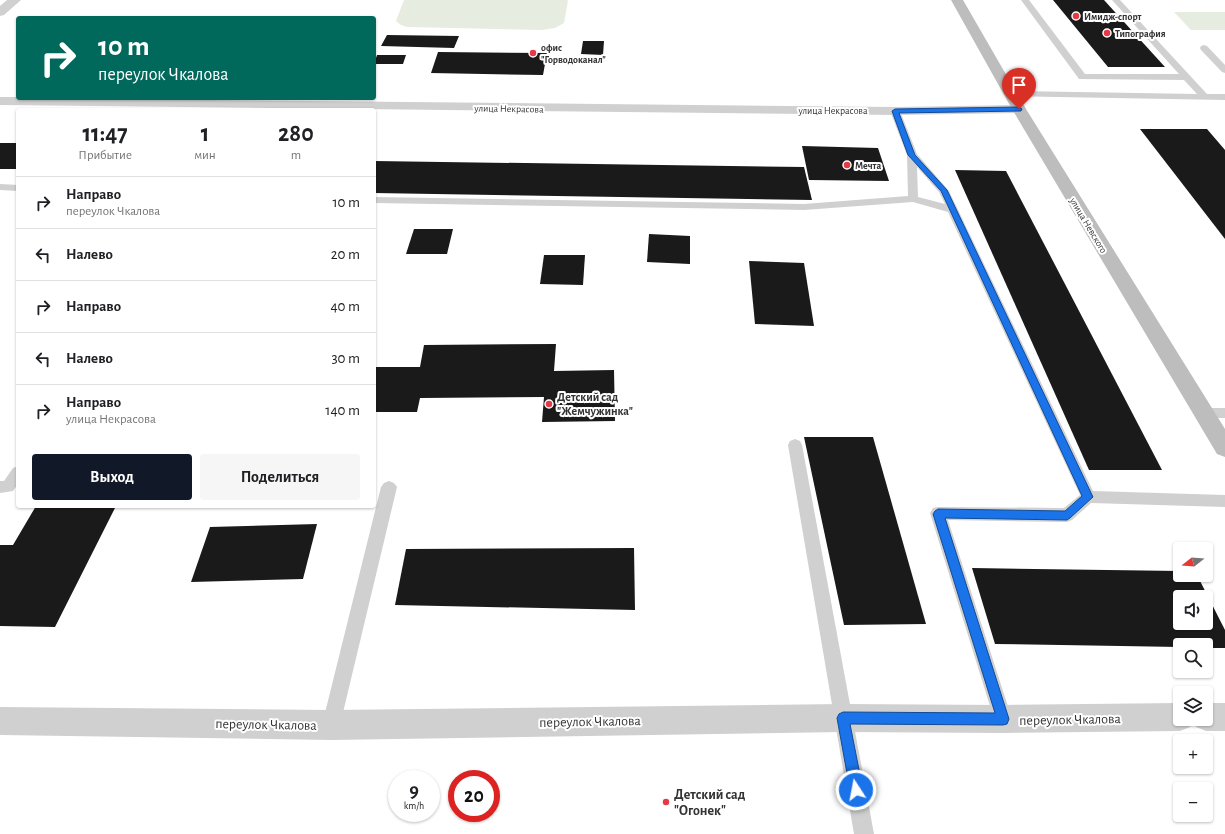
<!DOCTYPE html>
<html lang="ru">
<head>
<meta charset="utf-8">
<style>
  :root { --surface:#fff; --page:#f6f6f6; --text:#202124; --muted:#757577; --line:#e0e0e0; --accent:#111827 }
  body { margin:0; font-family:"Alegreya Sans",sans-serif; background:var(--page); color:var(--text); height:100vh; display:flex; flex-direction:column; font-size:15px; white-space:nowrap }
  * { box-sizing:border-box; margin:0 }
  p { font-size:13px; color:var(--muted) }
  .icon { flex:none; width:22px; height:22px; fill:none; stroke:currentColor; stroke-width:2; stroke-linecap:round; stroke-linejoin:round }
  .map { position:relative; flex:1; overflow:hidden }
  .details { position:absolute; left:16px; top:108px; width:360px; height:400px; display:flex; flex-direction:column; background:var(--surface); border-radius:4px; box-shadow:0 1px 3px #0004 }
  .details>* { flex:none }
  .hud { position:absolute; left:16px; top:16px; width:360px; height:84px; border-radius:4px; box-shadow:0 1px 3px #0004; background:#00695c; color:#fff; overflow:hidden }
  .needle { width:26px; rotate:253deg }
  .fabs { position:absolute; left:1173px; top:542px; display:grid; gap:8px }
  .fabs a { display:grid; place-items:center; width:40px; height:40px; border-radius:4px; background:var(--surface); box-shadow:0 1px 3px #0004; font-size:20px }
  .speed { position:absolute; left:388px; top:770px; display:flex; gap:8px; font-size:20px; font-weight:700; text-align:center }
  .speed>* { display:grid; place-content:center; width:52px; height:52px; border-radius:50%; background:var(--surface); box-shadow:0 1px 3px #0004; line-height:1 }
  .speed small { font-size:10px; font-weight:400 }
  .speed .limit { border:6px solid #d22; background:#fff; color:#111 }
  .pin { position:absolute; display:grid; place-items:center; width:34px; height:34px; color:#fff; margin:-41px -17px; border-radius:50% 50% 50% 0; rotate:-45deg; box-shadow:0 0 4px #0007 }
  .pin .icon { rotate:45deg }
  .me { position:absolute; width:44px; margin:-22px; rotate:349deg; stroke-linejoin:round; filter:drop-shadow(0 0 3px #0008) }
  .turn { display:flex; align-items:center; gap:14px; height:84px; padding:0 16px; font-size:18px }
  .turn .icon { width:52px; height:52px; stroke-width:2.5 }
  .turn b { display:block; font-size:28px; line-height:34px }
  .eta { display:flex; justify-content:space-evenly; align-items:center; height:68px; text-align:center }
  .eta b { font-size:24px; font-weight:600; line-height:28px }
  .button { display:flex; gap:8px; margin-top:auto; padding:8px 16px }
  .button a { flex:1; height:46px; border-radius:4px; background:var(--accent); color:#fff; font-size:16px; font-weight:600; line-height:46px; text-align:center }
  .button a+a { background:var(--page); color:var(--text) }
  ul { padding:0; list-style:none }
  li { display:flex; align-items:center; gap:12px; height:52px; padding:0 16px; border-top:1px solid var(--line) }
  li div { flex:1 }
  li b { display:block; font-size:15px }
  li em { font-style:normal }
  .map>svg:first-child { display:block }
  .green { fill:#e6ecdf }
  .building { fill:#1a1a1a; fill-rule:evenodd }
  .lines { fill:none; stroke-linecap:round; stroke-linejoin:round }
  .lane { fill:#d0d0d0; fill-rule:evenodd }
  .street { fill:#d0d0d0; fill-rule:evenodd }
  .secondary { fill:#bdbdbd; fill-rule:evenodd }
  .route { fill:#1a73e8; stroke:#114b97 }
  .poi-dot { fill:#e63946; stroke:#fff; stroke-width:1.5 }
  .labels { text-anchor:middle; stroke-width:4; stroke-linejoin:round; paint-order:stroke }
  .far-poi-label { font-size:10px; font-weight:bold; fill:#333; stroke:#fff; text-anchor:start }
  .far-street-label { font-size:10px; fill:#333; stroke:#fff }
  .poi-label { font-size:12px; font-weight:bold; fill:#333; stroke:#fff; text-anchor:start }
  .near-street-label { font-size:14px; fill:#333; stroke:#fff }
  .near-poi-label { font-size:14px; font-weight:bold; fill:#333; stroke:#fff; text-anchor:start }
</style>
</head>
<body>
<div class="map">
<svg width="1225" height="834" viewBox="0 0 1225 834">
  <rect width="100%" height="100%" fill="#fff"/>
  <g class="green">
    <path d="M 404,0 L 567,0 L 568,1 L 564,23 L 555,28 L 542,30 L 407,27 L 401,25 L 396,21 Z"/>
    <path d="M 1174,12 L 1225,12 L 1225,30 L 1191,30 Z"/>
  </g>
  <g class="building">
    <path d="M 1053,0 L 1104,0 L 1165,67 L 1108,67 Z"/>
    <path d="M 387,35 L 459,36 L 454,48 L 381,46 Z"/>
    <path d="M 583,41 L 604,41 L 603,55 L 581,54 Z"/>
    <path d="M 438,52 L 547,53 L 543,75 L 431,73 Z"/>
    <path d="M 377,55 L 406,55 L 403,64 L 374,64 Z"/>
    <path d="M 1140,129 L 1207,129 L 1225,150 L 1225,239 Z"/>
    <rect x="0" y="143" width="18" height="26"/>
    <path d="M 802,146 L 878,148 L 889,181 L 809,180 Z"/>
    <path d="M 374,161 L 804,167 L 812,200 L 374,193 Z"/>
    <path d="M 955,170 L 1006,171 L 1162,470 L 1089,470 Z"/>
    <path d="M 414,229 L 453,229 L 447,254 L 406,254 Z"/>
    <path d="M 649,234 L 690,236 L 690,264 L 647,262 Z"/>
    <path d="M 544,255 L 585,255 L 583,285 L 540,284 Z"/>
    <path d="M 749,261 L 804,263 L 814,326 L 755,324 Z"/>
    <path d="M 556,344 L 554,371 L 614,370 L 615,421 L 542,422 L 544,397 L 420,398 L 417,412 L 374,412 L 374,367 L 420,367 L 424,345 Z"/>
    <path d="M 804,437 L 873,437 L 926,624 L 844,625 Z"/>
    <path d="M 36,506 L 116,506 L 55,627 L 0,626 L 0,545 L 13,545 Z"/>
    <path d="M 317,524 L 303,579 L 191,582 L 210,527 Z"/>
    <path d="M 634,548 L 635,610 L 395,605 L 406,549 Z"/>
    <path d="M 972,568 L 1180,571 L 1180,575 L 1197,575 L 1225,630 L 1225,648 L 1206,648 L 1206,645 L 1180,645 L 1180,647 L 995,644 ZM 1180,597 L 1206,597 L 1206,623 L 1180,623 Z"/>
  </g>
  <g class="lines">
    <g class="lane">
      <path d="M 1021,0 L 1029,0 L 1085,74 L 1179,74 L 1112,0 L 1120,0 L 1207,94 L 1225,94 L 1225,100 L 1007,96 L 1005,94 L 1007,92 L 1010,91 L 1197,94 L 1184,80 L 1079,79 Z"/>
      <path d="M 1204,45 L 1207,46 L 1225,65 L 1225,73 L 1222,72 L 1201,50 L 1200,48 L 1201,46 Z"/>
      <path d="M 895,108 L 900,111 L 917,154 L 949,191 L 1093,491 L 1225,495 L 1225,507 L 1091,503 L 1072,520 L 1067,522 L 948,520 L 1012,719 L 1010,726 L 1003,728 L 996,726 L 994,719 L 930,513 L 933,508 L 938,507 L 1064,508 L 1080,495 L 948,212 L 913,202 L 804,210 L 374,203 L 374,197 L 804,204 L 908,196 L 907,155 L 890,111 ZM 917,167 L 939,192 L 945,204 L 918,197 Z"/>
      <path d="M 0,184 L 18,185 L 18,191 L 0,190 Z"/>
      <path d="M 1203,408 L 1225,408 L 1225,418 L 1203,418 L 1198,417 L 1196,413 L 1198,409 Z"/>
      <path d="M 795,439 L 800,441 L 802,445 L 874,834 L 854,834 L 788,445 L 790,441 Z"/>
      <path d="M 18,466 L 18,484 L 13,491 L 0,493 L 0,481 L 4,481 L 13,468 Z"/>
      <path d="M 389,481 L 394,483 L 397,487 L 340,725 L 338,732 L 331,734 L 324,732 L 322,725 L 381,487 L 384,483 Z"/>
    </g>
    <g class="street">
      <path d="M 7,0 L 21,0 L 4,15 L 0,16 L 0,6 Z"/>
      <path d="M 0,97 L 18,97 L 18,98 L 895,107 L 1019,105 L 1024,106 L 1026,109 L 1024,112 L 1019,113 L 895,115 L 0,105 Z"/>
      <path d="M 1180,703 L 1180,719 L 1206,719 L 1206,703 L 1225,703 L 1225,731 L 1206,731 L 1196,727 L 1193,720 L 1190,727 L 1180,731 L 1003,733 L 843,732 L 331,740 L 0,735 L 0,707 L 331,710 L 843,704 L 1003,705 Z"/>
    </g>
    <path class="secondary" d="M 951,0 L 963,0 L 1026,109 L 1225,429 L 1225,457 L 1217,454 L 1012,109 Z"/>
  </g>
  <path class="route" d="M 1019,107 L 1022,109 L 1021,111 L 899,113 L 915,155 L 947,190 L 1093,497 L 1070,518 L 1067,520 L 945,518 L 1009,719 L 1007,724 L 1003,725 L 850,724 L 863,790 L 861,795 L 856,797 L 852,795 L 850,790 L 837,718 L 839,714 L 843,712 L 995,713 L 933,514 L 935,511 L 938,509 L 1065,511 L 1082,496 L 941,191 L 908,155 L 892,111 L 895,109 Z"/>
  <g class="poi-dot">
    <circle cx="1076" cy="16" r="4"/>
    <circle cx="1107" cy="33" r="4"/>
    <circle cx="533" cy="53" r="4"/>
    <circle cx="847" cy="165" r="4"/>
    <circle cx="549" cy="404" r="4"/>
    <circle cx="666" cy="802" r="4"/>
  </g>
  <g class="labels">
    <g class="far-poi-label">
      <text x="1084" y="20">Имидж-спорт</text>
      <text x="1115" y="37">Типография</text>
      <text x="541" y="51">офис<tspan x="541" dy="12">"Горводоканал"</tspan></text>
      <text x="855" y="169">Мечта</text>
    </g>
    <g class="far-street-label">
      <text transform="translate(509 108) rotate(1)" y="4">улица Некрасова</text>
      <text x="833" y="114">улица Некрасова</text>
      <text transform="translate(1089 225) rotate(59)" y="4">улица Невского</text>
    </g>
    <g class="poi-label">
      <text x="557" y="401">Детский сад<tspan x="557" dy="14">"Жемчужинка"</tspan></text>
    </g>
    <g class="near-street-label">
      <text transform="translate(1070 719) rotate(-1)" y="5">переулок Чкалова</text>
      <text transform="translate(590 721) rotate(-1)" y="5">переулок Чкалова</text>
      <text transform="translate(266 724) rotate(1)" y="5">переулок Чкалова</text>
    </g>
    <g class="near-poi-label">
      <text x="674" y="799">Детский сад<tspan x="674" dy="16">"Огонек"</tspan></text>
    </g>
  </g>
</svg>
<div class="fabs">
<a><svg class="needle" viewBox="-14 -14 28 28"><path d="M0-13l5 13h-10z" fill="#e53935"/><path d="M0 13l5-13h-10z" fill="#757577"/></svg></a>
<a><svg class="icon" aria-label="sound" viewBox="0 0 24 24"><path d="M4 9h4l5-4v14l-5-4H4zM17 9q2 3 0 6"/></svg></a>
<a><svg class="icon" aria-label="search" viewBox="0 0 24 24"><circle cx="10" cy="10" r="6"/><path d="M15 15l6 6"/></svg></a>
<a><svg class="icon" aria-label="layers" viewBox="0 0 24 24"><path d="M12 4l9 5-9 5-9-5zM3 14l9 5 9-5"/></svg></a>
<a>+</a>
<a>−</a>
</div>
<div class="speed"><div>9<small>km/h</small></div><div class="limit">20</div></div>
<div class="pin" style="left:1019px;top:109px;background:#d93025"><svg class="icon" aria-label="arrive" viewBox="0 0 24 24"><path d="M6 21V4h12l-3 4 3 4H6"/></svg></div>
<svg class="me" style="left:856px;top:790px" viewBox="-20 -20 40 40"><circle r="17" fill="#1a73e8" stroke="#fff" stroke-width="3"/><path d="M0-11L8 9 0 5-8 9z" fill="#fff"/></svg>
<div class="hud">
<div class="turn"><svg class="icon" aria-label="right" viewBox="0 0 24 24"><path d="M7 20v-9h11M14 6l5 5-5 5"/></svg><div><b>10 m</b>переулок Чкалова</div></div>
</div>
<section class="details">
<div class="eta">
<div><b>11:47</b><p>Прибытие</p></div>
<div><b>1</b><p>мин</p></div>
<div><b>280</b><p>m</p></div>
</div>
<ul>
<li><svg class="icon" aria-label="right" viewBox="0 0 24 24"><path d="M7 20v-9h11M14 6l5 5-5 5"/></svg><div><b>Направо</b><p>переулок Чкалова</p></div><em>10 m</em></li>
<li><svg class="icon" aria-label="left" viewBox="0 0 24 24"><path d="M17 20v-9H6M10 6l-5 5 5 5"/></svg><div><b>Налево</b></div><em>20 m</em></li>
<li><svg class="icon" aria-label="right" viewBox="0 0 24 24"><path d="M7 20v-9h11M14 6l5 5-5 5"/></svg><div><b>Направо</b></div><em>40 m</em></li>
<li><svg class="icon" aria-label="left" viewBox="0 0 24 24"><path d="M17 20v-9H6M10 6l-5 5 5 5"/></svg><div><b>Налево</b></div><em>30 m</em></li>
<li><svg class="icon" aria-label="right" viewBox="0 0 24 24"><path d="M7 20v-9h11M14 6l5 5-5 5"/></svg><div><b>Направо</b><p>улица Некрасова</p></div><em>140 m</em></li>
</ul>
<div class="button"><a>Выход</a><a>Поделиться</a></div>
</section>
</div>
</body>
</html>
